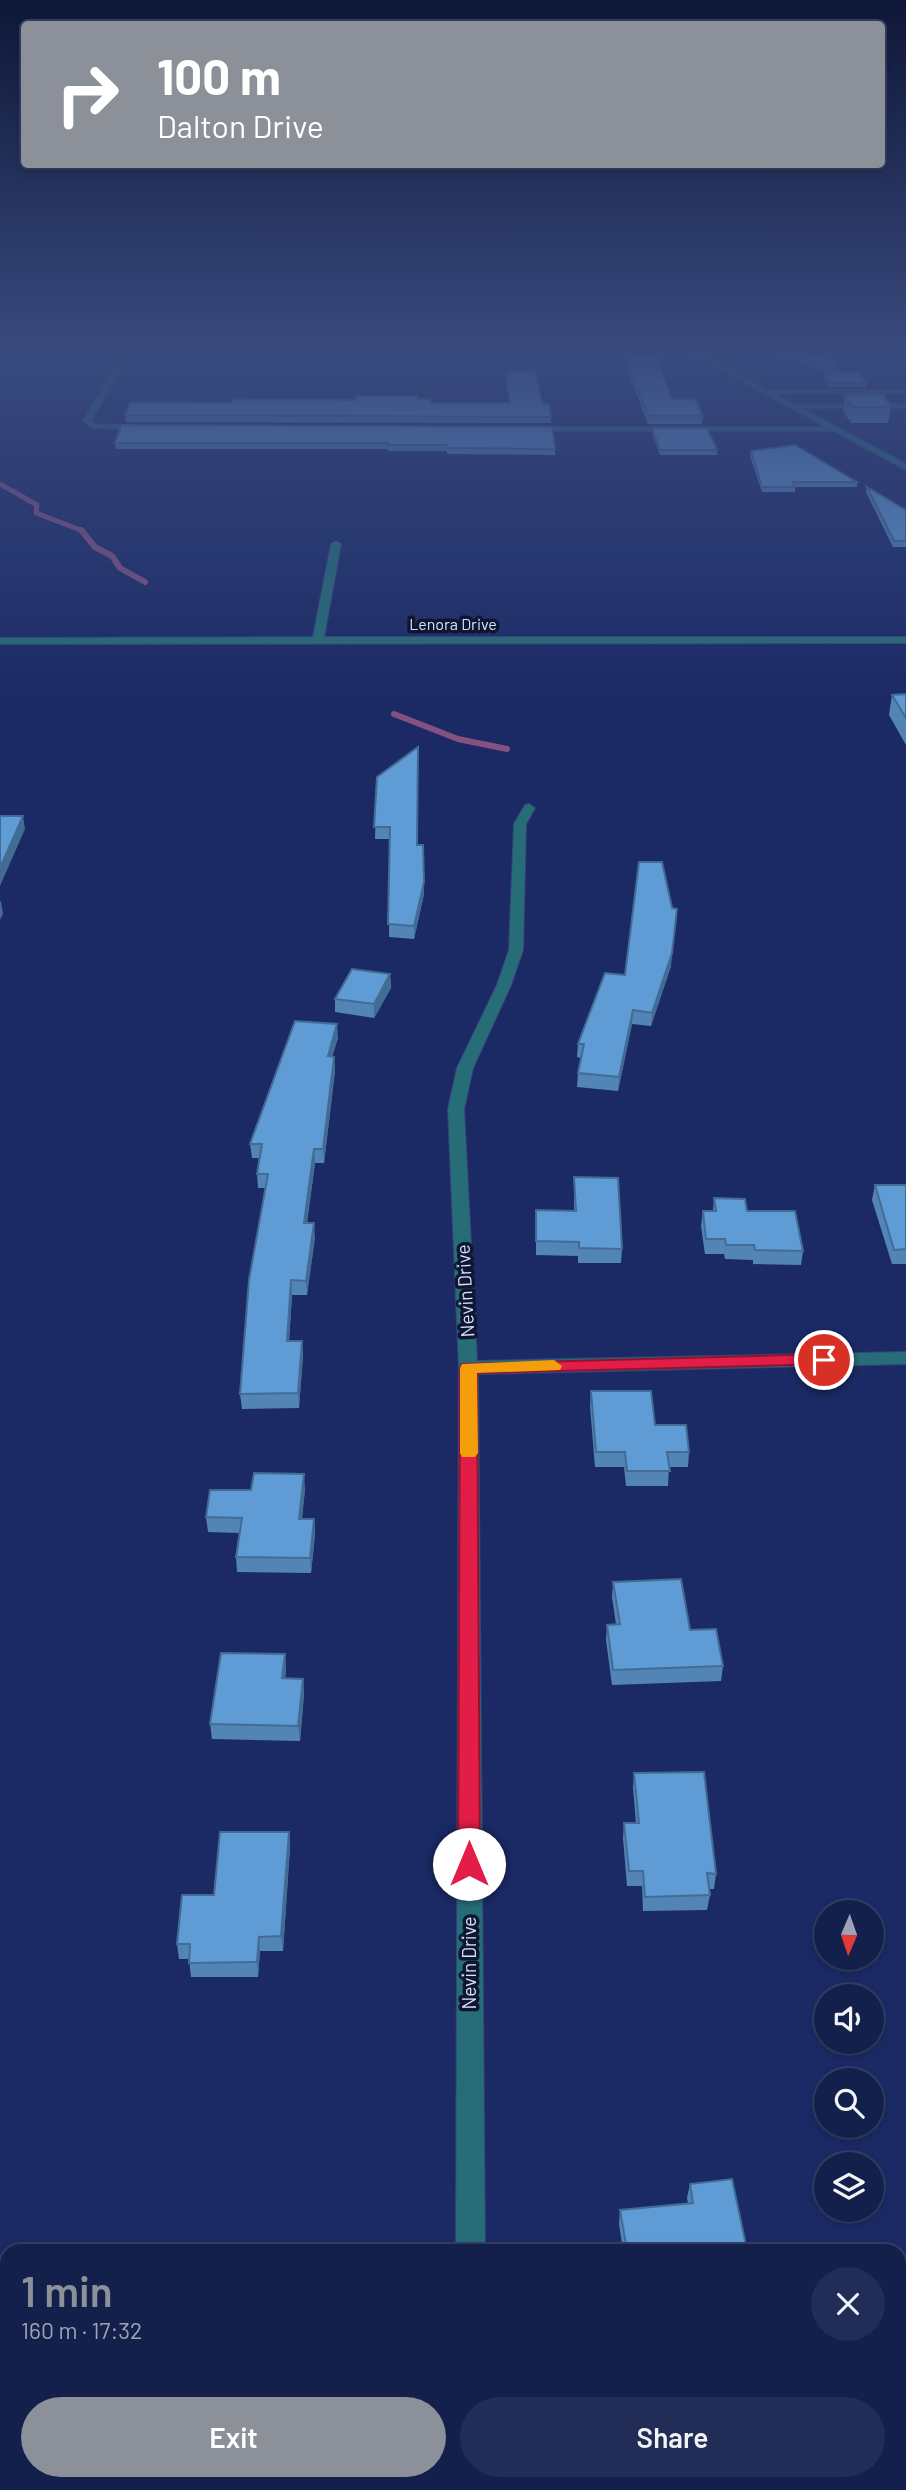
<!DOCTYPE html>
<html lang="en">
<head>
<meta charset="utf-8">
<style>
  :root { --surface:#14204c; --page:#212d56; --text:#f1f3f6; --muted:#9da3b5; --line:#333e64; --accent:#8c9099 }
  body { margin:0; font-family:Barlow,sans-serif; background:var(--page); color:var(--text); height:100vh; display:flex; flex-direction:column; font-size:26px; white-space:nowrap }
  * { box-sizing:border-box; margin:0 }
  p { font-size:23px; color:var(--muted) }
  .icon { flex:none; width:38px; height:38px; fill:none; stroke:currentColor; stroke-width:2; stroke-linecap:round; stroke-linejoin:round }
  .map { position:relative; flex:1; overflow:hidden }
  .details { position:absolute; left:0px; top:2244px; width:906px; height:247px; display:flex; flex-direction:column; background:var(--surface); border-radius:21px 21px 0 0; box-shadow:0 4px 10px #0003,0 0 0 2px var(--line) }
  .details>* { flex:none }
  .banner { position:absolute; left:21px; top:21px; width:864px; height:147px; border-radius:7px; box-shadow:0 4px 10px #0003,0 0 0 2px var(--line); background:#8c9099; color:#fff; overflow:hidden }
  .needle { width:46px; rotate:182deg }
  .fabs { position:absolute; left:814px; top:1900px; display:grid; gap:14px }
  .fabs a { display:grid; place-items:center; width:70px; height:70px; border-radius:50%; background:var(--surface); box-shadow:0 4px 10px #0003,0 0 0 2px var(--line); font-size:35px }
  .pin { position:absolute; display:grid; place-items:center; width:60px; height:60px; color:#fff; margin:-30px; border:4px solid #fff; border-radius:50%; box-shadow:0 2px 7px #0007 }
  .me { position:absolute; width:77px; margin:-38px; rotate:0deg; stroke-linejoin:round; filter:drop-shadow(0 0 5px #0008) }
  .turn { display:flex; align-items:center; gap:24px; height:147px; padding:0 21px; font-size:32px }
  .turn .icon { width:91px; height:91px; stroke-width:2.5 }
  .turn b { display:block; font-size:49px; line-height:60px }
  .round { display:grid; place-items:center; flex:none; width:74px; height:74px; border-radius:37px; background:var(--page) }
  .headline { display:flex; align-items:center; justify-content:space-between; height:119px; padding:0 21px }
  h1 { font-size:42px; font-weight:600; line-height:52px; color:var(--accent) }
  .action { display:flex; gap:14px; margin-top:auto; padding:14px 21px }
  .action a { flex:1; height:80px; border-radius:42px; background:var(--accent); color:#fff; font-size:28px; font-weight:600; line-height:80px; text-align:center }
  .action a+a { background:var(--page); color:var(--text) }
  .map>svg:first-child { display:block }
  .lines { fill:none; stroke-linecap:round; stroke-linejoin:round }
  .stream-far1 { stroke:#845181; stroke-width:5 }
  .stream { stroke:#845181; stroke-width:6 }
  .service-casing { stroke:#35447a; stroke-width:2 }
  .minor-casing { stroke:#35447a; stroke-width:2 }
  .tertiary-casing { stroke:#35447a; stroke-width:2 }
  .service { fill:#276d77; fill-rule:evenodd }
  .minor { fill:#276d77; fill-rule:evenodd }
  .tertiary { fill:#276d77; fill-rule:evenodd }
  .wall { fill:#5285b6 }
  .shaded-wall { fill:#426c94 }
  .building { fill:#5f9bd4; stroke:#426c94; stroke-width:2 }
  .route { fill:#e11d48; stroke:#92132f; stroke-width:2 }
  .slow { fill:#f59e0b }
  .labels { text-anchor:middle; stroke-width:7; stroke-linejoin:round; paint-order:stroke }
  .far-street-label { font-size:16px; fill:#d5e1fe; stroke:#0e1630 }
  .street-label { font-size:19px; fill:#d5e1fe; stroke:#0e1630 }
</style>
</head>
<body>
<div class="map">
<svg width="906" height="2490" viewBox="0 0 906 2490">
  <rect width="100%" height="100%" fill="#1b2a65"/>
  <g class="lines">
    <path class="stream-far1" d="M 0,484 L 37,505 L 36,513 L 83,531"/>
    <g class="stream">
      <path d="M 81,530 L 95,547 L 112,556 L 120,568 L 145,582"/>
      <path d="M 394,714 L 458,739 L 507,749"/>
    </g>
    <defs>
      <path id="service" d="M 791,404 L 906,404 L 906,408 L 794,408 Z"/>
      <g id="minor">
        <path d="M 116,365 L 123,367 L 91,421 L 94,424 L 145,426 L 148,430 L 92,428 L 83,421 Z"/>
        <path d="M 766,390 L 906,390 L 906,394 L 769,394 Z"/>
        <path d="M 527,427 L 836,427 L 840,429 L 836,431 L 530,431 Z"/>
        <path d="M 336,541 L 341,544 L 324,637 L 906,637 L 906,643 L 0,644 L 0,638 L 313,637 L 331,544 Z"/>
        <path d="M 529,804 L 535,808 L 526,824 L 523,950 L 511,985 L 473,1068 L 464,1109 L 477,1361 L 906,1352 L 906,1364 L 478,1374 L 485,2250 L 456,2250 L 459,1368 L 448,1109 L 457,1068 L 497,985 L 509,950 L 514,824 L 525,805 Z"/>
        <rect x="454" y="2483" width="32" height="7"/>
      </g>
      <path id="tertiary" d="M 691,354 L 700,354 L 906,464 L 906,470 Z"/>
    </defs>
    <use href="#service" class="service-casing"/>
    <use href="#minor" class="minor-casing"/>
    <use href="#tertiary" class="tertiary-casing"/>
    <use href="#service" class="service"/>
    <use href="#minor" class="minor"/>
    <use href="#tertiary" class="tertiary"/>
  </g>
  <g class="wall">
    <path d="M 627,354 L 672,399 L 703,416 L 702,424 L 648,424 L 626,366 Z"/>
    <path d="M 780,354 L 827,354 L 839,373 L 866,383 L 866,387 L 829,387 L 824,379 L 825,374 L 829,374 Z"/>
    <path d="M 505,371 L 542,403 L 551,417 L 551,423 L 126,422 L 125,415 L 231,403 L 417,399 L 431,403 L 509,403 Z"/>
    <path d="M 845,395 L 891,407 L 888,423 L 851,423 L 843,411 Z"/>
    <path d="M 122,425 L 555,449 L 555,455 L 447,454 L 447,451 L 388,451 L 388,449 L 116,449 L 115,443 Z"/>
    <path d="M 652,428 L 717,450 L 717,455 L 660,455 L 652,433 Z"/>
    <path d="M 751,451 L 857,482 L 857,487 L 795,487 L 795,492 L 762,492 L 750,456 Z"/>
    <path d="M 867,487 L 906,510 L 906,547 L 893,547 L 866,492 Z"/>
    <path d="M 906,694 L 906,745 L 889,715 L 892,695 Z"/>
    <path d="M 377,777 L 418,845 L 424,894 L 414,939 L 389,937 L 390,839 L 375,839 Z"/>
    <path d="M 671,966 L 651,1026 L 632,1024 L 618,1091 L 577,1087 L 578,1073 L 581,1058 L 577,1057 L 578,1044 L 625,975 Z"/>
    <path d="M 390,974 L 391,988 L 374,1018 L 335,1012 L 335,999 Z"/>
    <path d="M 338,1038 L 332,1057 L 334,1057 L 335,1071 L 324,1163 L 315,1163 L 307,1223 L 315,1237 L 307,1295 L 292,1295 L 289,1341 L 302,1341 L 303,1356 L 299,1408 L 242,1409 L 240,1394 L 265,1188 L 258,1188 L 257,1174 L 259,1158 L 252,1158 L 250,1144 Z"/>
    <path d="M 574,1177 L 622,1249 L 621,1263 L 578,1263 L 578,1256 L 536,1255 L 536,1210 L 574,1211 Z"/>
    <path d="M 875,1185 L 906,1185 L 906,1264 L 892,1264 L 872,1200 Z"/>
    <path d="M 714,1198 L 747,1211 L 803,1251 L 801,1265 L 753,1264 L 753,1260 L 725,1259 L 724,1254 L 705,1254 L 701,1226 L 703,1211 L 713,1211 Z"/>
    <path d="M 591,1391 L 689,1452 L 688,1467 L 669,1467 L 668,1486 L 626,1486 L 624,1467 L 595,1467 L 590,1406 Z"/>
    <path d="M 305,1489 L 302,1519 L 314,1519 L 315,1534 L 311,1573 L 237,1572 L 236,1557 L 239,1533 L 208,1532 L 206,1517 L 251,1490 Z"/>
    <path d="M 613,1582 L 690,1630 L 723,1666 L 721,1681 L 612,1685 L 606,1640 L 607,1625 L 616,1624 L 612,1597 Z"/>
    <path d="M 285,1654 L 286,1669 L 285,1679 L 303,1679 L 304,1694 L 300,1741 L 212,1739 L 210,1724 Z"/>
    <path d="M 634,1773 L 716,1874 L 714,1889 L 709,1889 L 710,1895 L 707,1910 L 643,1911 L 642,1886 L 627,1886 L 623,1838 L 624,1823 L 636,1823 L 633,1788 Z"/>
    <path d="M 289,1832 L 290,1847 L 283,1951 L 260,1951 L 258,1977 L 191,1977 L 189,1959 L 179,1959 L 177,1944 L 214,1895 Z"/>
    <path d="M 690,2184 L 747,2250 L 623,2250 L 619,2224 L 620,2210 L 688,2203 L 687,2198 Z"/>
  </g>
  <g class="shaded-wall">
    <path d="M 23,816 L 25,829 L 0,886 L 0,868 Z"/>
    <path d="M 424,882 L 424,894 L 414,939 L 414,926 Z"/>
    <path d="M 1,901 L 3,914 L 0,920 L 0,902 Z"/>
    <path d="M 677,909 L 671,966 L 651,1026 L 652,1013 Z"/>
    <path d="M 390,974 L 391,988 L 374,1018 L 374,1004 Z"/>
    <path d="M 633,1010 L 632,1024 L 618,1091 L 619,1077 Z"/>
    <path d="M 337,1024 L 338,1038 L 328,1070 L 328,1056 Z"/>
    <path d="M 334,1057 L 335,1071 L 324,1163 L 323,1149 Z"/>
    <path d="M 314,1149 L 315,1163 L 305,1237 L 304,1223 Z"/>
    <path d="M 314,1223 L 315,1237 L 307,1295 L 306,1281 Z"/>
    <path d="M 291,1280 L 292,1295 L 288,1356 L 287,1341 Z"/>
    <path d="M 302,1341 L 303,1356 L 299,1408 L 298,1393 Z"/>
    <path d="M 304,1474 L 305,1489 L 300,1534 L 299,1519 Z"/>
    <path d="M 314,1519 L 315,1534 L 311,1573 L 310,1558 Z"/>
    <path d="M 285,1654 L 286,1669 L 284,1694 L 282,1678 Z"/>
    <path d="M 303,1679 L 304,1694 L 300,1741 L 298,1726 Z"/>
    <path d="M 289,1832 L 290,1847 L 283,1951 L 281,1936 Z"/>
    <path d="M 259,1937 L 260,1951 L 258,1977 L 257,1962 Z"/>
  </g>
  <g class="building">
    <path d="M 627,354 L 655,354 L 672,399 L 695,399 L 703,416 L 649,416 L 626,359 L 629,359 Z"/>
    <path d="M 791,354 L 827,354 L 839,373 L 859,372 L 866,383 L 830,383 L 825,374 L 839,373 Z"/>
    <path d="M 505,371 L 535,371 L 542,403 L 549,404 L 551,417 L 125,415 L 130,403 L 141,402 L 231,403 L 232,399 L 355,400 L 356,396 L 417,396 L 417,399 L 432,399 L 431,403 L 510,403 Z"/>
    <path d="M 845,395 L 883,395 L 891,407 L 853,407 Z"/>
    <path d="M 122,425 L 552,427 L 555,449 L 447,448 L 447,445 L 387,445 L 388,443 L 115,443 Z"/>
    <path d="M 652,428 L 707,428 L 717,450 L 660,450 Z"/>
    <path d="M 795,445 L 857,482 L 793,482 L 795,487 L 762,487 L 751,451 Z"/>
    <path d="M 867,487 L 906,510 L 906,541 L 894,541 Z"/>
    <path d="M 906,694 L 906,718 L 892,695 Z"/>
    <path d="M 418,747 L 417,845 L 423,845 L 424,882 L 414,926 L 388,924 L 390,827 L 374,827 L 377,777 Z"/>
    <path d="M 0,816 L 23,816 L 0,868 Z"/>
    <path d="M 639,862 L 662,862 L 672,908 L 677,909 L 672,953 L 652,1013 L 633,1010 L 619,1077 L 578,1073 L 584,1044 L 578,1044 L 605,973 L 625,975 Z"/>
    <path d="M 352,969 L 390,974 L 374,1004 L 335,999 Z"/>
    <path d="M 295,1021 L 337,1024 L 328,1056 L 334,1057 L 323,1149 L 314,1149 L 304,1223 L 314,1223 L 306,1281 L 291,1280 L 287,1341 L 302,1341 L 298,1393 L 240,1394 L 249,1280 L 268,1174 L 257,1174 L 262,1144 L 250,1144 Z"/>
    <path d="M 574,1177 L 618,1178 L 622,1249 L 579,1248 L 579,1242 L 536,1241 L 536,1210 L 576,1211 Z"/>
    <path d="M 875,1185 L 906,1185 L 906,1249 L 894,1250 Z"/>
    <path d="M 714,1198 L 745,1199 L 747,1211 L 795,1211 L 803,1251 L 755,1250 L 754,1245 L 726,1245 L 725,1239 L 706,1239 L 703,1211 L 716,1211 Z"/>
    <path d="M 591,1391 L 651,1391 L 655,1425 L 686,1425 L 689,1452 L 667,1452 L 670,1471 L 627,1471 L 625,1452 L 596,1452 Z"/>
    <path d="M 254,1473 L 304,1474 L 299,1519 L 314,1519 L 310,1558 L 236,1557 L 242,1518 L 206,1517 L 210,1490 L 251,1490 Z"/>
    <path d="M 681,1579 L 690,1630 L 716,1629 L 723,1666 L 613,1670 L 607,1625 L 620,1624 L 613,1582 Z"/>
    <path d="M 221,1653 L 285,1654 L 282,1678 L 303,1679 L 298,1726 L 210,1724 Z"/>
    <path d="M 704,1772 L 716,1874 L 707,1873 L 710,1895 L 645,1897 L 643,1871 L 629,1871 L 624,1823 L 639,1823 L 634,1773 Z"/>
    <path d="M 220,1832 L 289,1832 L 281,1936 L 259,1937 L 257,1962 L 189,1963 L 190,1944 L 177,1944 L 182,1895 L 214,1895 Z"/>
    <path d="M 732,2179 L 747,2250 L 627,2250 L 620,2210 L 693,2203 L 690,2184 Z"/>
    <path d="M 273,2244 L 273,2250 L 226,2250 Z"/>
  </g>
  <linearGradient id="sky" x2="0" y2="1"><stop stop-color="#0f1738"/><stop offset="0.5" stop-color="#394a7e"/><stop offset="1" stop-color="#394a7e" stop-opacity="0"/></linearGradient>
  <rect width="906" height="702" fill="url(#sky)"/>
  <path class="route" d="M 824,1354 L 832,1360 L 830,1364 L 477,1373 L 480,1864 L 477,1871 L 469,1874 L 461,1871 L 458,1864 L 460,1368 L 462,1364 Z"/>
  <path class="slow" d="M 554,1360 L 562,1366 L 560,1370 L 477,1373 L 478,1453 L 475,1457 L 462,1457 L 460,1453 L 460,1368 L 462,1364 Z"/>
  <g class="labels">
    <g class="far-street-label">
      <text x="453" y="630">Lenora Drive</text>
    </g>
    <g class="street-label">
      <text transform="translate(465 1291) rotate(-93)" y="7">Nevin Drive</text>
      <text transform="translate(469 1963) rotate(-90)" y="7">Nevin Drive</text>
    </g>
  </g>
</svg>
<div class="fabs">
<a><svg class="needle" viewBox="-14 -14 28 28"><path d="M0-13l5 13h-10z" fill="#e53935"/><path d="M0 13l5-13h-10z" fill="#9da3b5"/></svg></a>
<a><svg class="icon" aria-label="sound" viewBox="0 0 24 24"><path d="M4 9h4l5-4v14l-5-4H4zM17 9q2 3 0 6"/></svg></a>
<a><svg class="icon" aria-label="search" viewBox="0 0 24 24"><circle cx="10" cy="10" r="6"/><path d="M15 15l6 6"/></svg></a>
<a><svg class="icon" aria-label="layers" viewBox="0 0 24 24"><path d="M12 4l9 5-9 5-9-5zM3 14l9 5 9-5"/></svg></a>
</div>
<div class="pin" style="left:824px;top:1360px;background:#d93025"><svg class="icon" aria-label="arrive" viewBox="0 0 24 24"><path d="M6 21V4h12l-3 4 3 4H6"/></svg></div>
<svg class="me" style="left:469px;top:1864px" viewBox="-20 -20 40 40"><circle r="19" fill="#fff"/><path d="M0-13L10 11 0 6-10 11z" fill="#e11d48"/></svg>
<div class="banner">
<div class="turn"><svg class="icon" aria-label="right" viewBox="0 0 24 24"><path d="M7 20v-9h11M14 6l5 5-5 5"/></svg><div><b>100 m</b>Dalton Drive</div></div>
</div>
<section class="details">
<div class="headline"><div><h1>1 min</h1><p>160 m · 17:32</p></div><a class="round"><svg class="icon" aria-label="close" viewBox="0 0 24 24"><path d="M6 6l12 12M18 6L6 18"/></svg></a></div>
<div class="action"><a>Exit</a><a>Share</a></div>
</section>
</div>
</body>
</html>
